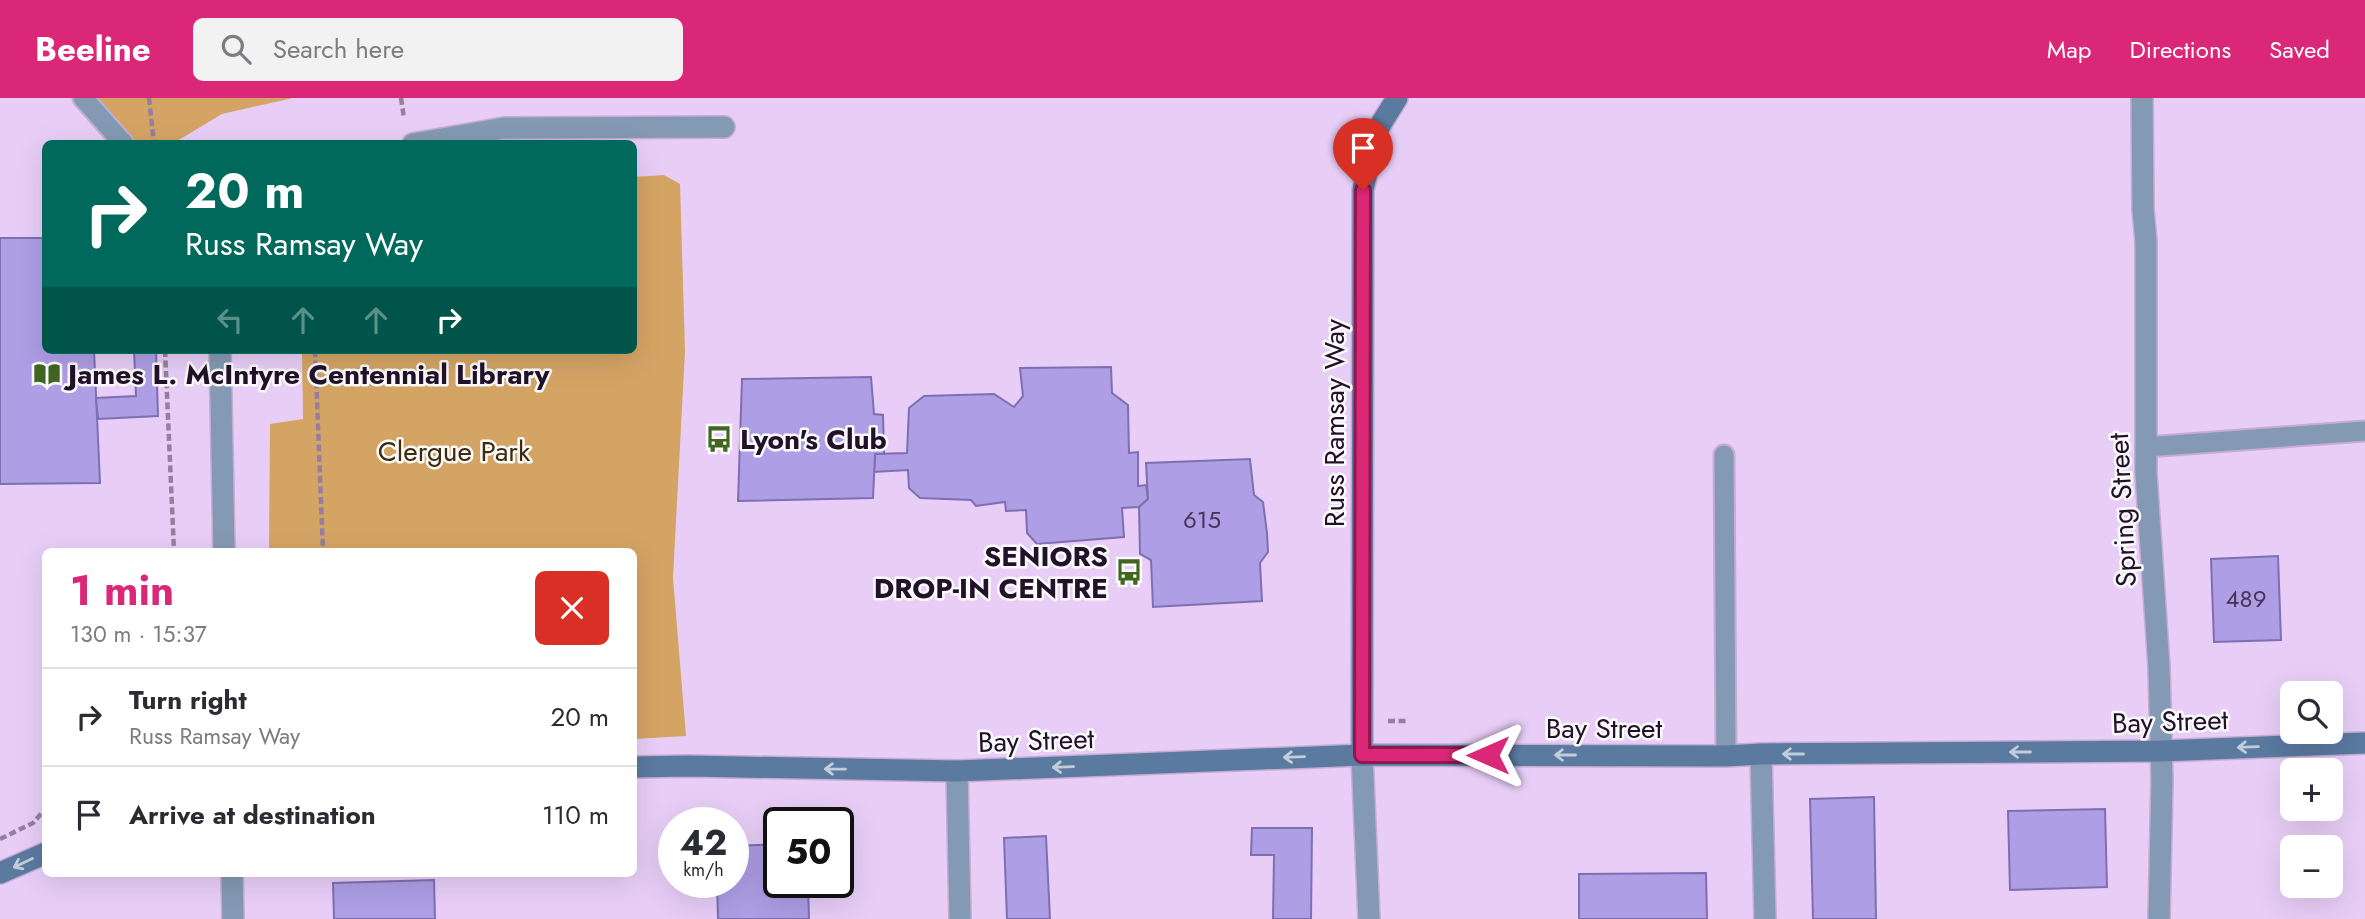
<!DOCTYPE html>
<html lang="en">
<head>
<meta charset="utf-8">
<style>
  :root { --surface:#fff; --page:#f2f2f3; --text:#2b2b33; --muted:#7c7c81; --line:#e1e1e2; --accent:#db2777 }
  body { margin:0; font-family:Jost,sans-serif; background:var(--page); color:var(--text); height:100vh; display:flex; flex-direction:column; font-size:26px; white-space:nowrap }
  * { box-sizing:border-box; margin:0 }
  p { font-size:23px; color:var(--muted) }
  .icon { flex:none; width:38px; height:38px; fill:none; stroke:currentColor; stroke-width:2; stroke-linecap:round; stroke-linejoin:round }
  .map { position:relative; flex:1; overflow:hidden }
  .sheet { position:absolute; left:42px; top:450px; width:595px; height:329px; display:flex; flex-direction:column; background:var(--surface); border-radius:10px; box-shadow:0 7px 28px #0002 }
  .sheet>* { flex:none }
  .banner { position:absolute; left:42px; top:42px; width:595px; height:214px; border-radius:10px; box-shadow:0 7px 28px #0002; background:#00695c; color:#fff; overflow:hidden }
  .controls { position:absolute; left:2280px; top:583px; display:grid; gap:14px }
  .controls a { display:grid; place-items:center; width:63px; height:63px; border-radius:10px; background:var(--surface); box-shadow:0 7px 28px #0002; font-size:35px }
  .speed { position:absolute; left:658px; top:709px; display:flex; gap:14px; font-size:35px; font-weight:700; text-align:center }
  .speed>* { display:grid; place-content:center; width:91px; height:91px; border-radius:50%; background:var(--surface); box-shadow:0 7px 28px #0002; line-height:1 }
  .speed small { font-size:18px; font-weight:400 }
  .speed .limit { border:4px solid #111; border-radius:10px; background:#fff; color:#111 }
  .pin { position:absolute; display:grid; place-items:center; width:60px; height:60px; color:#fff; margin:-72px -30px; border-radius:50% 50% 50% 0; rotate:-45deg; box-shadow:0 0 7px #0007 }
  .pin .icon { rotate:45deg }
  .me { position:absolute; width:77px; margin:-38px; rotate:270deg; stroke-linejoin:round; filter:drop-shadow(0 0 5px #0008) }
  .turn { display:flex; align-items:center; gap:24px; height:147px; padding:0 28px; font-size:32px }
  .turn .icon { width:91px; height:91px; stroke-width:2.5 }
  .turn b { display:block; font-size:49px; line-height:60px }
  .lanes { display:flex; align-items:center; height:66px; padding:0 28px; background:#0003; justify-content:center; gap:35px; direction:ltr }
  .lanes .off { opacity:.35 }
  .round { display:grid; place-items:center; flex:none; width:74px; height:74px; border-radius:10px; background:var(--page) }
  .summary { display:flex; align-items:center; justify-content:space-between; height:119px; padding:0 28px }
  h1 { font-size:42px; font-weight:700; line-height:52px; color:var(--accent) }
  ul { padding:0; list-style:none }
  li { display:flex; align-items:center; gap:21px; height:98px; padding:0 28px; border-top:2px solid var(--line) }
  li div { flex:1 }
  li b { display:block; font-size:26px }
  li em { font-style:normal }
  header { display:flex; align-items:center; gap:42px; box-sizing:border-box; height:98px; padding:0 35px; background:var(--accent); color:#fff }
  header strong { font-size:33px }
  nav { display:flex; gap:38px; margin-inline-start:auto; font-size:24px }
  .search { width:490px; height:63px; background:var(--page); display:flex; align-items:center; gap:18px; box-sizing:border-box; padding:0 24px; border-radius:10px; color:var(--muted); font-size:26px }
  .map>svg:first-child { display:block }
  .green { fill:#d4a464 }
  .building { fill:#ad9ee5; stroke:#7e6fb2; stroke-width:2 }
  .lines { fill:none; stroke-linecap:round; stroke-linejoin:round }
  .lane-casing { stroke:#c4acd2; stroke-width:23 }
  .street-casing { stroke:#c4acd2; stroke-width:24 }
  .secondary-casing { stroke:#c4acd2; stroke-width:24 }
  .path { stroke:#957fa1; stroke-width:4.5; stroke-dasharray:7 3.5; stroke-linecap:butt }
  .lane { stroke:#8499b3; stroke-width:19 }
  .street { stroke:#8499b3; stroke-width:21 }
  .secondary { stroke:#5a7aa0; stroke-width:21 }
  .oneway { stroke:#c2cdda }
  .route-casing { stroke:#8e194d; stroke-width:18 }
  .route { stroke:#db2777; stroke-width:12 }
  .labels { text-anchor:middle; stroke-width:5; stroke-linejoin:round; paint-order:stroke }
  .number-label { font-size:24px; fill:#443458 }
  .poi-label { font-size:28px; font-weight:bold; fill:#211129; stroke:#fafafa; text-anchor:start }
  .street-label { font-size:28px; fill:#211129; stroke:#fafafa }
  .park-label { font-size:28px; fill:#3e2a0c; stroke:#fafafa }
</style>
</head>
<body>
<header>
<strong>Beeline</strong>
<div class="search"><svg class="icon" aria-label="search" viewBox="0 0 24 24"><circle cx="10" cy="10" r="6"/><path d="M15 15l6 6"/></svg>Search here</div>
<nav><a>Map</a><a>Directions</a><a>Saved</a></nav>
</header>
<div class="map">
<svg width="2365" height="821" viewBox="0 0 2365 821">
  <rect width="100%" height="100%" fill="#e8cef7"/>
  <g class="green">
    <path d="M 83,0 L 293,0 L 222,16 L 172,46 L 124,45 Z"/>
    <path d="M 664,77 L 680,86 L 685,253 L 673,480 L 686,638 L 634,641 L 634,453 L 269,453 L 270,326 L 303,321 L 302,252 L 634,252 L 634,79 Z"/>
  </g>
  <g class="building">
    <path d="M 0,140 L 46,140 L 46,252 L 94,252 L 100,385 L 0,386 Z"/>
    <path d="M 134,252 L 156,252 L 158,318 L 98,321 L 96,300 L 136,298 Z"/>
    <path d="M 1111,269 L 1112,295 L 1128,307 L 1129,355 L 1138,354 L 1138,388 L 1146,387 L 1148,401 L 1139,409 L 1122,410 L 1124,439 L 1037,446 L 1027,435 L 1026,412 L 1006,413 L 1005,404 L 976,408 L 971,402 L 920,400 L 909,390 L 908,372 L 874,374 L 875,356 L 907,355 L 909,310 L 924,298 L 994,296 L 1014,309 L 1023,298 L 1020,270 Z"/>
    <path d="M 871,279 L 874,316 L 883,317 L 884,356 L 875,356 L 873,400 L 738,403 L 742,281 Z"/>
    <path d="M 1250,361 L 1254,397 L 1263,404 L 1267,435 L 1268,454 L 1260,465 L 1262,503 L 1153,509 L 1151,462 L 1140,456 L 1139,409 L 1148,401 L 1146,365 Z"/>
    <path d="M 2278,458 L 2281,542 L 2214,544 L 2211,461 Z"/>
    <path d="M 1874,699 L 1876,821 L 1813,821 L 1810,701 Z"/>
    <path d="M 2105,711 L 2107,789 L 2010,792 L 2008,713 Z"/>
    <path d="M 1252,730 L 1312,730 L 1311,821 L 1273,821 L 1274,757 L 1251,757 Z"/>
    <path d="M 1046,738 L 1050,821 L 1007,821 L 1004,740 Z"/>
    <path d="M 779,746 L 779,784 L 808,784 L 809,821 L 718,821 L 717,784 L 733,784 L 733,748 Z"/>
    <path d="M 1706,775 L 1707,821 L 1579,821 L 1579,776 Z"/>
    <path d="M 434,782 L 435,821 L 334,821 L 333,785 Z"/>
  </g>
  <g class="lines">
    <defs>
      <g id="lane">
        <path d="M 83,0 L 124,46"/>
        <path d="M 2146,349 L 2365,333"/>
        <path d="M 1724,357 L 1726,658"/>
      </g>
      <g id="street">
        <path d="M 2142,0 L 2143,111 L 2146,144 L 2146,375 L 2159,569 L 2162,682 L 2159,821"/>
        <path d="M 413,46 L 504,30 L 724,29"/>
        <path d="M 220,252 L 224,453"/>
        <path d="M 1761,656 L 1765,821"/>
        <path d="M 1362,657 L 1369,821"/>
        <path d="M 957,673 L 960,821"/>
        <path d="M 232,775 L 233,821"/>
      </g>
      <g id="secondary">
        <path d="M 1362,657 L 1363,92 L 1376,34 L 1397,0"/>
        <path d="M 634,669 L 689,668 L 957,673 L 1362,657 L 1726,658 L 1761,656 L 2161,653 L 2365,645"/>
        <path d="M 0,775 L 46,755"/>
      </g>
    </defs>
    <use href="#lane" class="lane-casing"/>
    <use href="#street" class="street-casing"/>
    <use href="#secondary" class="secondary-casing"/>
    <g class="path">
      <path d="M 149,0 L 154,46"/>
      <path d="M 401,0 L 404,20"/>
      <path d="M 165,252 L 174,453"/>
      <path d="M 315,252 L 323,453"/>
      <path d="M 165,253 L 193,253"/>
      <path d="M 1388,623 L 1409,623"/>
      <path d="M 0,741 L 33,725 L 46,710"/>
    </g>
    <use href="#lane" class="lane"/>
    <use href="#street" class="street"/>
    <use href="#secondary" class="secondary"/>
  </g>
  <defs><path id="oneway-shaft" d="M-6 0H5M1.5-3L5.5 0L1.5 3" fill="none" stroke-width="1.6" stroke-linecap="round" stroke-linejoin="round" transform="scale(1.75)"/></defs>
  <g class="oneway">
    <use href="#oneway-shaft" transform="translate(2248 649) rotate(178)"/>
    <use href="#oneway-shaft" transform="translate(2020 654) rotate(180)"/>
    <use href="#oneway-shaft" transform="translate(1793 656) rotate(180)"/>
    <use href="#oneway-shaft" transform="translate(1565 657) rotate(-180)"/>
    <use href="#oneway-shaft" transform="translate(1294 659) rotate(178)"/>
    <use href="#oneway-shaft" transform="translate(1063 669) rotate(178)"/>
    <use href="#oneway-shaft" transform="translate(835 671) rotate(-179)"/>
    <use href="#oneway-shaft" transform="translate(23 765) rotate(155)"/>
  </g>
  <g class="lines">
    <defs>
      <path id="route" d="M 1363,92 L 1362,657 L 1488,657"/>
    </defs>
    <use href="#route" class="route-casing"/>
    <use href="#route" class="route"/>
  </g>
  <defs>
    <symbol id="library-bare" viewBox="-9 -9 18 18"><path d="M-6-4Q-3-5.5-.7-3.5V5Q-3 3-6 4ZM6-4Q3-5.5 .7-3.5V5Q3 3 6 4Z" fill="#416620" stroke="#fafafa" stroke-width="2.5" paint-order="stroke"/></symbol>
    <symbol id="bus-bare" viewBox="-9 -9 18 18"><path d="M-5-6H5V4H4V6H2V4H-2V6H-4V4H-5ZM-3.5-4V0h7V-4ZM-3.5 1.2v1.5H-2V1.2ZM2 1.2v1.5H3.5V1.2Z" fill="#416620" stroke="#fafafa" stroke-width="2.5" paint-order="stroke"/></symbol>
  </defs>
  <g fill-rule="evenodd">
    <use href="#library-bare" x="28" y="257" width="38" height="38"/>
    <use href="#bus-bare" x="700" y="322" width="38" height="38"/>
    <use href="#bus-bare" x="1110" y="455" width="38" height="38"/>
  </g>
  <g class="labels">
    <g class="number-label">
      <text x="1202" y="430">615</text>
      <text x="2246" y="509">489</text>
    </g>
    <g class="poi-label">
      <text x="68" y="286">James L. McIntyre Centennial Library</text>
      <text x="740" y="351">Lyon's Club</text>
      <text x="1108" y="468" text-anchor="end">SENIORS<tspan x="1108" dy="32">DROP-IN CENTRE</tspan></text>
    </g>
    <g class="street-label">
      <text transform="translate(1334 325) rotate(-90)" y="10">Russ Ramsay Way</text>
      <text transform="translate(2122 412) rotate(-93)" y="10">Spring Street</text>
      <text transform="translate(2170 623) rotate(-2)" y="10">Bay Street</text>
      <text x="1604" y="640">Bay Street</text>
      <text transform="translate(1036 642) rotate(-2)" y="10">Bay Street</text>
    </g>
    <g class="park-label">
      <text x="454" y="363">Clergue Park</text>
    </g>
  </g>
</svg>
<div class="controls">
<a><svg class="icon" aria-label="search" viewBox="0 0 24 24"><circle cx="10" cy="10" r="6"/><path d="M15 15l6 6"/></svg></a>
<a>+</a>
<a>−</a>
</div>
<div class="speed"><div>42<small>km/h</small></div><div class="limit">50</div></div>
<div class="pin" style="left:1363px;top:92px;background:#d93025"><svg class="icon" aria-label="arrive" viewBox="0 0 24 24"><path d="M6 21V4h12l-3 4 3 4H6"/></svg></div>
<svg class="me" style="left:1488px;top:657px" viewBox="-20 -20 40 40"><path d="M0-17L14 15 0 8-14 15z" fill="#db2777" stroke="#fff" stroke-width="4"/></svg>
<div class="banner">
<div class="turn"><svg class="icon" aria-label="right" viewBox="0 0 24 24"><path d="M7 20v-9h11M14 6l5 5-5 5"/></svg><div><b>20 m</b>Russ Ramsay Way</div></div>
<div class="lanes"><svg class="icon off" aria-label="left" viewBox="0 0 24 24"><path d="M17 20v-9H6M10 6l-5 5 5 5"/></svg><svg class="icon off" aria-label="ahead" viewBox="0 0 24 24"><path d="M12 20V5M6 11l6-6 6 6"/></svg><svg class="icon off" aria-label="ahead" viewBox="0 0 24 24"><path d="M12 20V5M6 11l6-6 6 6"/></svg><svg class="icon" aria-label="right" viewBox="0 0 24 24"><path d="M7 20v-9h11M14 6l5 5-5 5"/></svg></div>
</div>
<section class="sheet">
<div class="summary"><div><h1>1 min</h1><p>130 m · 15:37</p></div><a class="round" style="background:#d93025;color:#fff"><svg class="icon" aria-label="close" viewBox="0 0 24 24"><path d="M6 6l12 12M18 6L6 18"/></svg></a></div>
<ul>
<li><svg class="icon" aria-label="right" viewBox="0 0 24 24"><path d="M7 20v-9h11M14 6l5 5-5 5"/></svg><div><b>Turn right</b><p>Russ Ramsay Way</p></div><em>20 m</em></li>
<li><svg class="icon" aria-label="arrive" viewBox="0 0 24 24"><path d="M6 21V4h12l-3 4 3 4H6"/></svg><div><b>Arrive at destination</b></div><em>110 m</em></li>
</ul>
</section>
</div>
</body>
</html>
